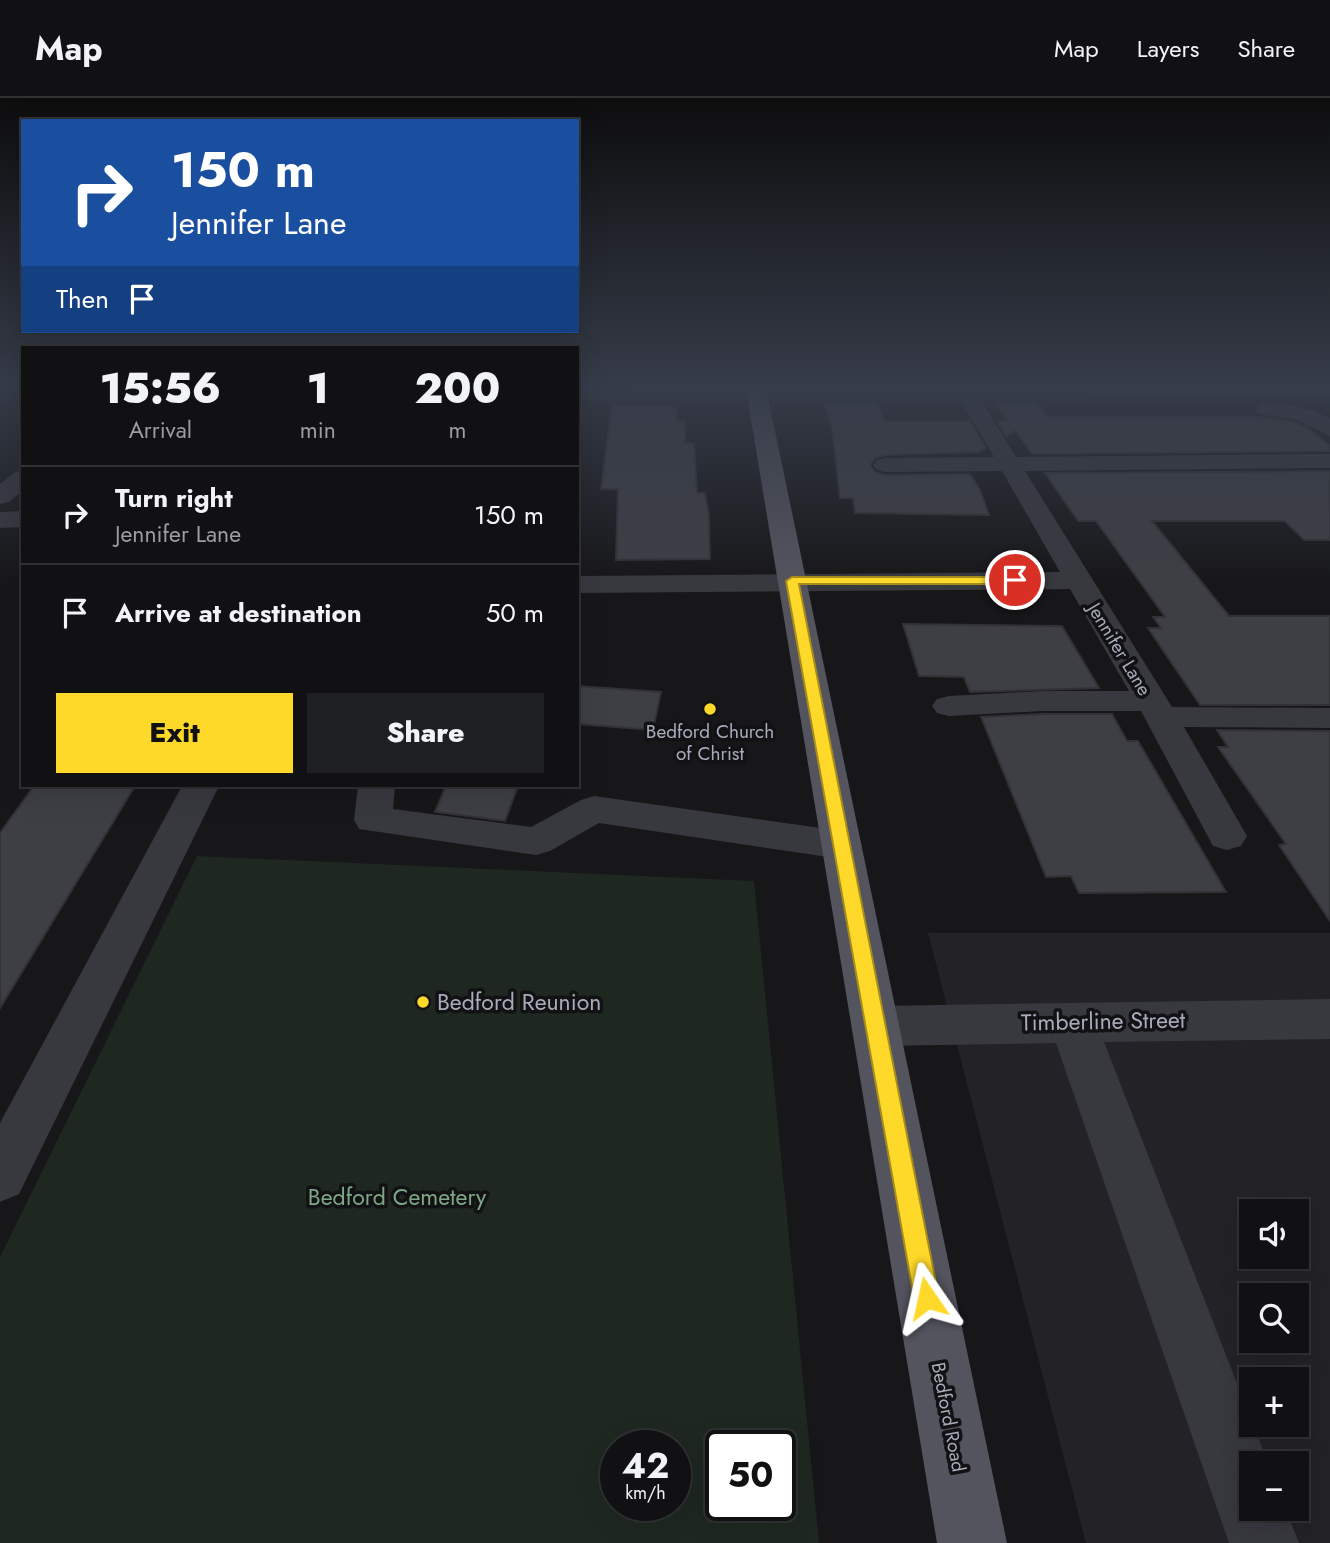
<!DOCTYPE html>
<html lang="en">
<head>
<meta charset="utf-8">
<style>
  :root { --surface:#111113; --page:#1e1f21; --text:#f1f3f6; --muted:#9c9da0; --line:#303133; --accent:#ffd929 }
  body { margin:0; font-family:Jost,sans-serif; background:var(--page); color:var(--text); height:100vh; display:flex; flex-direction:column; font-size:26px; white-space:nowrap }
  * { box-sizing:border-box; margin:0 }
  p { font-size:23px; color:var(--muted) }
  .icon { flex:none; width:38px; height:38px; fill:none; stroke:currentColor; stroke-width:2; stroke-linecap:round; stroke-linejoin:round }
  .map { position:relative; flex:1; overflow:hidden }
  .drawer { position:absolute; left:21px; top:248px; width:558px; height:441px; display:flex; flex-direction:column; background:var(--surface); border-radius:0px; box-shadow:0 7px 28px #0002,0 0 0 2px var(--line) }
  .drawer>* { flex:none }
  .guide { position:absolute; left:21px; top:21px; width:558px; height:214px; border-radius:0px; box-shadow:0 7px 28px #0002,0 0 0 2px var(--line); background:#1a4fa0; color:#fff; overflow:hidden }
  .controls { position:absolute; left:1239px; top:1101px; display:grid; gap:14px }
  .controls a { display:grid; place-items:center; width:70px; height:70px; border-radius:0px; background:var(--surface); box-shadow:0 7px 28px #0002,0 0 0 2px var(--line); font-size:35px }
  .speed { position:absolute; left:600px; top:1332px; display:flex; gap:14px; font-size:35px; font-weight:700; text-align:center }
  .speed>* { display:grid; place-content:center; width:91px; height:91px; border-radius:50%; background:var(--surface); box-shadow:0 7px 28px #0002,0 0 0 2px var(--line); line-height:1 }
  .speed small { font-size:18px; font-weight:400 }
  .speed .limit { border:4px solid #111; border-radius:10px; background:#fff; color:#111 }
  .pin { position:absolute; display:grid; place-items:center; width:60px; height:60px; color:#fff; margin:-30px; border:4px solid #fff; border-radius:50%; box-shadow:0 2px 7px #0007 }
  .me { position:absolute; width:77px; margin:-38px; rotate:349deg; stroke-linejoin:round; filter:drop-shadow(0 0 5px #0008) }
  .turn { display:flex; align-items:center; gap:24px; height:147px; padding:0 35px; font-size:32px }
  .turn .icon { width:91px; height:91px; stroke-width:2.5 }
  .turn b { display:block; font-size:49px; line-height:60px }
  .then { display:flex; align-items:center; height:66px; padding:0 35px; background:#0003; gap:14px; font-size:26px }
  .eta { display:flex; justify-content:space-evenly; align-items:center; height:119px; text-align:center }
  .eta b { font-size:42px; font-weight:800; line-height:49px }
  .cta { display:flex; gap:14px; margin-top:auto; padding:14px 35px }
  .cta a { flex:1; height:80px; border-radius:0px; background:var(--accent); color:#111; font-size:28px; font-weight:800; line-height:80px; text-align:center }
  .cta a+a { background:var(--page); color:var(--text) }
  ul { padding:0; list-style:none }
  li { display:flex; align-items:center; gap:21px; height:98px; padding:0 35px; border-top:2px solid var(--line) }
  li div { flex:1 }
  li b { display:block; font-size:26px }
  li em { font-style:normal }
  header { display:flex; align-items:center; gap:42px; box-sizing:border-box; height:98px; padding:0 35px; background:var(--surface); border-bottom:2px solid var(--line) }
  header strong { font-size:33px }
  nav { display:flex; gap:38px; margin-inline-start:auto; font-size:24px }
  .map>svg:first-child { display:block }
  .built { fill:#232327; fill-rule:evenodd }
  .green { fill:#1e2821; fill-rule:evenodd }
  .building { fill:#3e3f45; stroke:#323136; stroke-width:2 }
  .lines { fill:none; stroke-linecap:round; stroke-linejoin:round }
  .minor { fill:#38383f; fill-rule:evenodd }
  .major { fill:#53545e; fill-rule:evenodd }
  .route { fill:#ffd929; stroke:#a68d1b; stroke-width:2 }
  .poi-dot { fill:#ffd929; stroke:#121214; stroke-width:2.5 }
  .labels { text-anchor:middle; stroke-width:7; stroke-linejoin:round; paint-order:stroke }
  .street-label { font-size:19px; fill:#a8abbb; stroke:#121214 }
  .poi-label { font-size:19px; fill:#a8abbb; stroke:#121214 }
  .near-poi-label { font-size:23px; fill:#a8abbb; stroke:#121214; text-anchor:start }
  .near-street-label { font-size:23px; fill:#a8abbb; stroke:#121214 }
  .near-park-label { font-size:23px; fill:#7da786; stroke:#121214 }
</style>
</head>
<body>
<header>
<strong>Map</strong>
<nav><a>Map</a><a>Layers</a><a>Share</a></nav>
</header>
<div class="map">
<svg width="1330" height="1445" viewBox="0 0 1330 1445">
  <rect width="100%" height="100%" fill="#171719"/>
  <path class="built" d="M 928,835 L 1330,835 L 1330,1445 L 1086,1445 ZM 1251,1113 L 1297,1113 L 1297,1158 L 1251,1158 ZM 1251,1197 L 1297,1197 L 1297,1242 L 1251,1242 ZM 1251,1281 L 1297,1281 L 1297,1326 L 1251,1326 ZM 1251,1365 L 1297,1365 L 1297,1410 L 1251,1410 Z"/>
  <path class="green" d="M 197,758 L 754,783 L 819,1445 L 0,1445 L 0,1159 ZM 616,1348 L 676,1348 L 676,1407 L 616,1407 ZM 721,1348 L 780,1348 L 780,1407 L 721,1407 Z"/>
  <g class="building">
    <path d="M 1036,303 L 1048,319 L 1260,319 L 1294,324 L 1308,330 L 1330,348 L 1330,353 L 1032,356 L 1015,332 L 1006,338 L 997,323 L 1008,323 L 995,304 Z"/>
    <path d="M 824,304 L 876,304 L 885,323 L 970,323 L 986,350 L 979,354 L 885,357 L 875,360 L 870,367 L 875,374 L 885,377 L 970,376 L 980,392 L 989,417 L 855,415 L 853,400 L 840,400 L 832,330 Z"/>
    <path d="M 612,308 L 677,309 L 676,323 L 685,323 L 685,345 L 694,345 L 697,395 L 705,395 L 709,417 L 710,461 L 616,462 L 618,391 L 601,391 Z"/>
    <path d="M 1330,373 L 1330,442 L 1304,442 L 1285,423 L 1152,423 L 1229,518 L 1330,518 L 1330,607 L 1200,607 L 1148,530 L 1161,530 L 1153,519 L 1165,519 L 1096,423 L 1078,423 L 1045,375 Z"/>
    <path d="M 903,526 L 1062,528 L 1099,590 L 970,594 L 964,579 L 919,578 Z"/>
    <path d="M 578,588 L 661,594 L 653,632 L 578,626 Z"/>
    <path d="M 1043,616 L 1112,616 L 1127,643 L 1138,643 L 1226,794 L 1079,795 L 1071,778 L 1046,779 L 981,619 Z"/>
    <path d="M 1217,632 L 1330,633 L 1330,823 L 1279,747 L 1286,746 L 1218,649 L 1228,649 Z"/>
    <path d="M 34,688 L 135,688 L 0,910 L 0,735 Z"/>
    <path d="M 446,688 L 518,688 L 505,723 L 435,714 Z"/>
  </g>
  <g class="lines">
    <g class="minor">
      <path d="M 1330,288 L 1330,300 L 980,301 L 1016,359 L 1330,356 L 1330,370 L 1025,373 L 1172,609 L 1330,610 L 1330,630 L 1184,629 L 1247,738 L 1241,748 L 1227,752 L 1213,748 L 1141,613 L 1043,613 L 949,618 L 937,615 L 932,608 L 937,601 L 949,598 L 1043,593 L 1129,593 L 1070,491 L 578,495 L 578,478 L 1060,474 L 1002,373 L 885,374 L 877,372 L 873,367 L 877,362 L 885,360 L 994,359 L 960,301 L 578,301 L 578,289 Z"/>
      <path d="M 1265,306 C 1288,306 1310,309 1330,321 L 1330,338 L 1295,321 L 1258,316 L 1255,312 L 1258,308 Z"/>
      <path d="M 23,372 L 23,392 L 9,404 L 0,406 L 0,386 L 15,374 Z"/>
      <path d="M 23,413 L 23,429 L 0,430 L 0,414 Z"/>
      <path d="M 182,688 L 219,688 L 19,1096 L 0,1104 L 0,1025 Z"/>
      <path d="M 358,688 L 395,688 L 393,711 L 531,729 L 581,702 L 594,698 L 842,733 L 856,737 L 862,747 L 856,757 L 842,761 L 599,725 L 550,753 L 536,757 L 359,731 L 354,722 Z"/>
      <path d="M 1330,901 L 1330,941 L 1104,944 L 1268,1365 L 1251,1365 L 1251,1410 L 1285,1410 L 1299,1445 L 1229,1445 L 1056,945 L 876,948 L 859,942 L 852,928 L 859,914 L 876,908 Z"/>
    </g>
    <path class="major" d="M 745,285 L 765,285 L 1007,1445 L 937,1445 Z"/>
  </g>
  <linearGradient id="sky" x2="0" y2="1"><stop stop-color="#0d0d0e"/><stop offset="0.59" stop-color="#363c49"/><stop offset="1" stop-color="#363c49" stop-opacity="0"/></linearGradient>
  <rect width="1330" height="487" fill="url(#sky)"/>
  <path class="route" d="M 792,479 L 1015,479 L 1021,482 L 1015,486 L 799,486 L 939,1200 L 935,1209 L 927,1212 L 918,1209 L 914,1200 L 786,483 Z"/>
  <g class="poi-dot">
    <circle cx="710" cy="611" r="7"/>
    <circle cx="423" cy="904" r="7"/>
  </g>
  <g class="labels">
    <g class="street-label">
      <text transform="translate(1120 551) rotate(59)" y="7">Jennifer Lane</text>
      <text transform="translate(949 1319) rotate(79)" y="7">Bedford Road</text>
    </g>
    <g class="poi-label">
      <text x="710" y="640">Bedford Church<tspan x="710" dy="22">of Christ</tspan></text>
    </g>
    <g class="near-poi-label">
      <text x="437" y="912">Bedford Reunion</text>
    </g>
    <g class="near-street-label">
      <text transform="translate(1103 923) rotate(-1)" y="8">Timberline Street</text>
    </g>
    <g class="near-park-label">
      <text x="397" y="1107">Bedford Cemetery</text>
    </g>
  </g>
</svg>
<div class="controls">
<a><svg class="icon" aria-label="sound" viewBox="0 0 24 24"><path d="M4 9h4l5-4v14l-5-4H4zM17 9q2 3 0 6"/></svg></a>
<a><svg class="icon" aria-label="search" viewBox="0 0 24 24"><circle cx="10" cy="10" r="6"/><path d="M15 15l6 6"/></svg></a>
<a>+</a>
<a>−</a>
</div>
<div class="speed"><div>42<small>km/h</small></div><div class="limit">50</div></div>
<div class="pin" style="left:1015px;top:482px;background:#d93025"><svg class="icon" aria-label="arrive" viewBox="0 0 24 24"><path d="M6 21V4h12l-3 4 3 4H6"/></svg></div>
<svg class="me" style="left:927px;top:1200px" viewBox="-20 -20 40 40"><path d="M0-17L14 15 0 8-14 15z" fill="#ffd929" stroke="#fff" stroke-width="4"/></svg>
<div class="guide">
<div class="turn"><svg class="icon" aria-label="right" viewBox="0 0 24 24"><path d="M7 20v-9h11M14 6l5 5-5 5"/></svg><div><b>150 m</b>Jennifer Lane</div></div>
<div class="then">Then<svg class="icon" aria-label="arrive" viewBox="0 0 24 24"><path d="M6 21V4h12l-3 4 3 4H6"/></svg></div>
</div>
<section class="drawer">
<div class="eta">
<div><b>15:56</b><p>Arrival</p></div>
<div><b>1</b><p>min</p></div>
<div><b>200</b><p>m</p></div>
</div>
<ul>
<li><svg class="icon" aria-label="right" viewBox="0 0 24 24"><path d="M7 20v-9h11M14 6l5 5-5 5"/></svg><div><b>Turn right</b><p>Jennifer Lane</p></div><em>150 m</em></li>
<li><svg class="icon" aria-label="arrive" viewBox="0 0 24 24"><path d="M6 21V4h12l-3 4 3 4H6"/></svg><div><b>Arrive at destination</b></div><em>50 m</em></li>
</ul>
<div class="cta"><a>Exit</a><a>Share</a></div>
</section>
</div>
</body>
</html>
